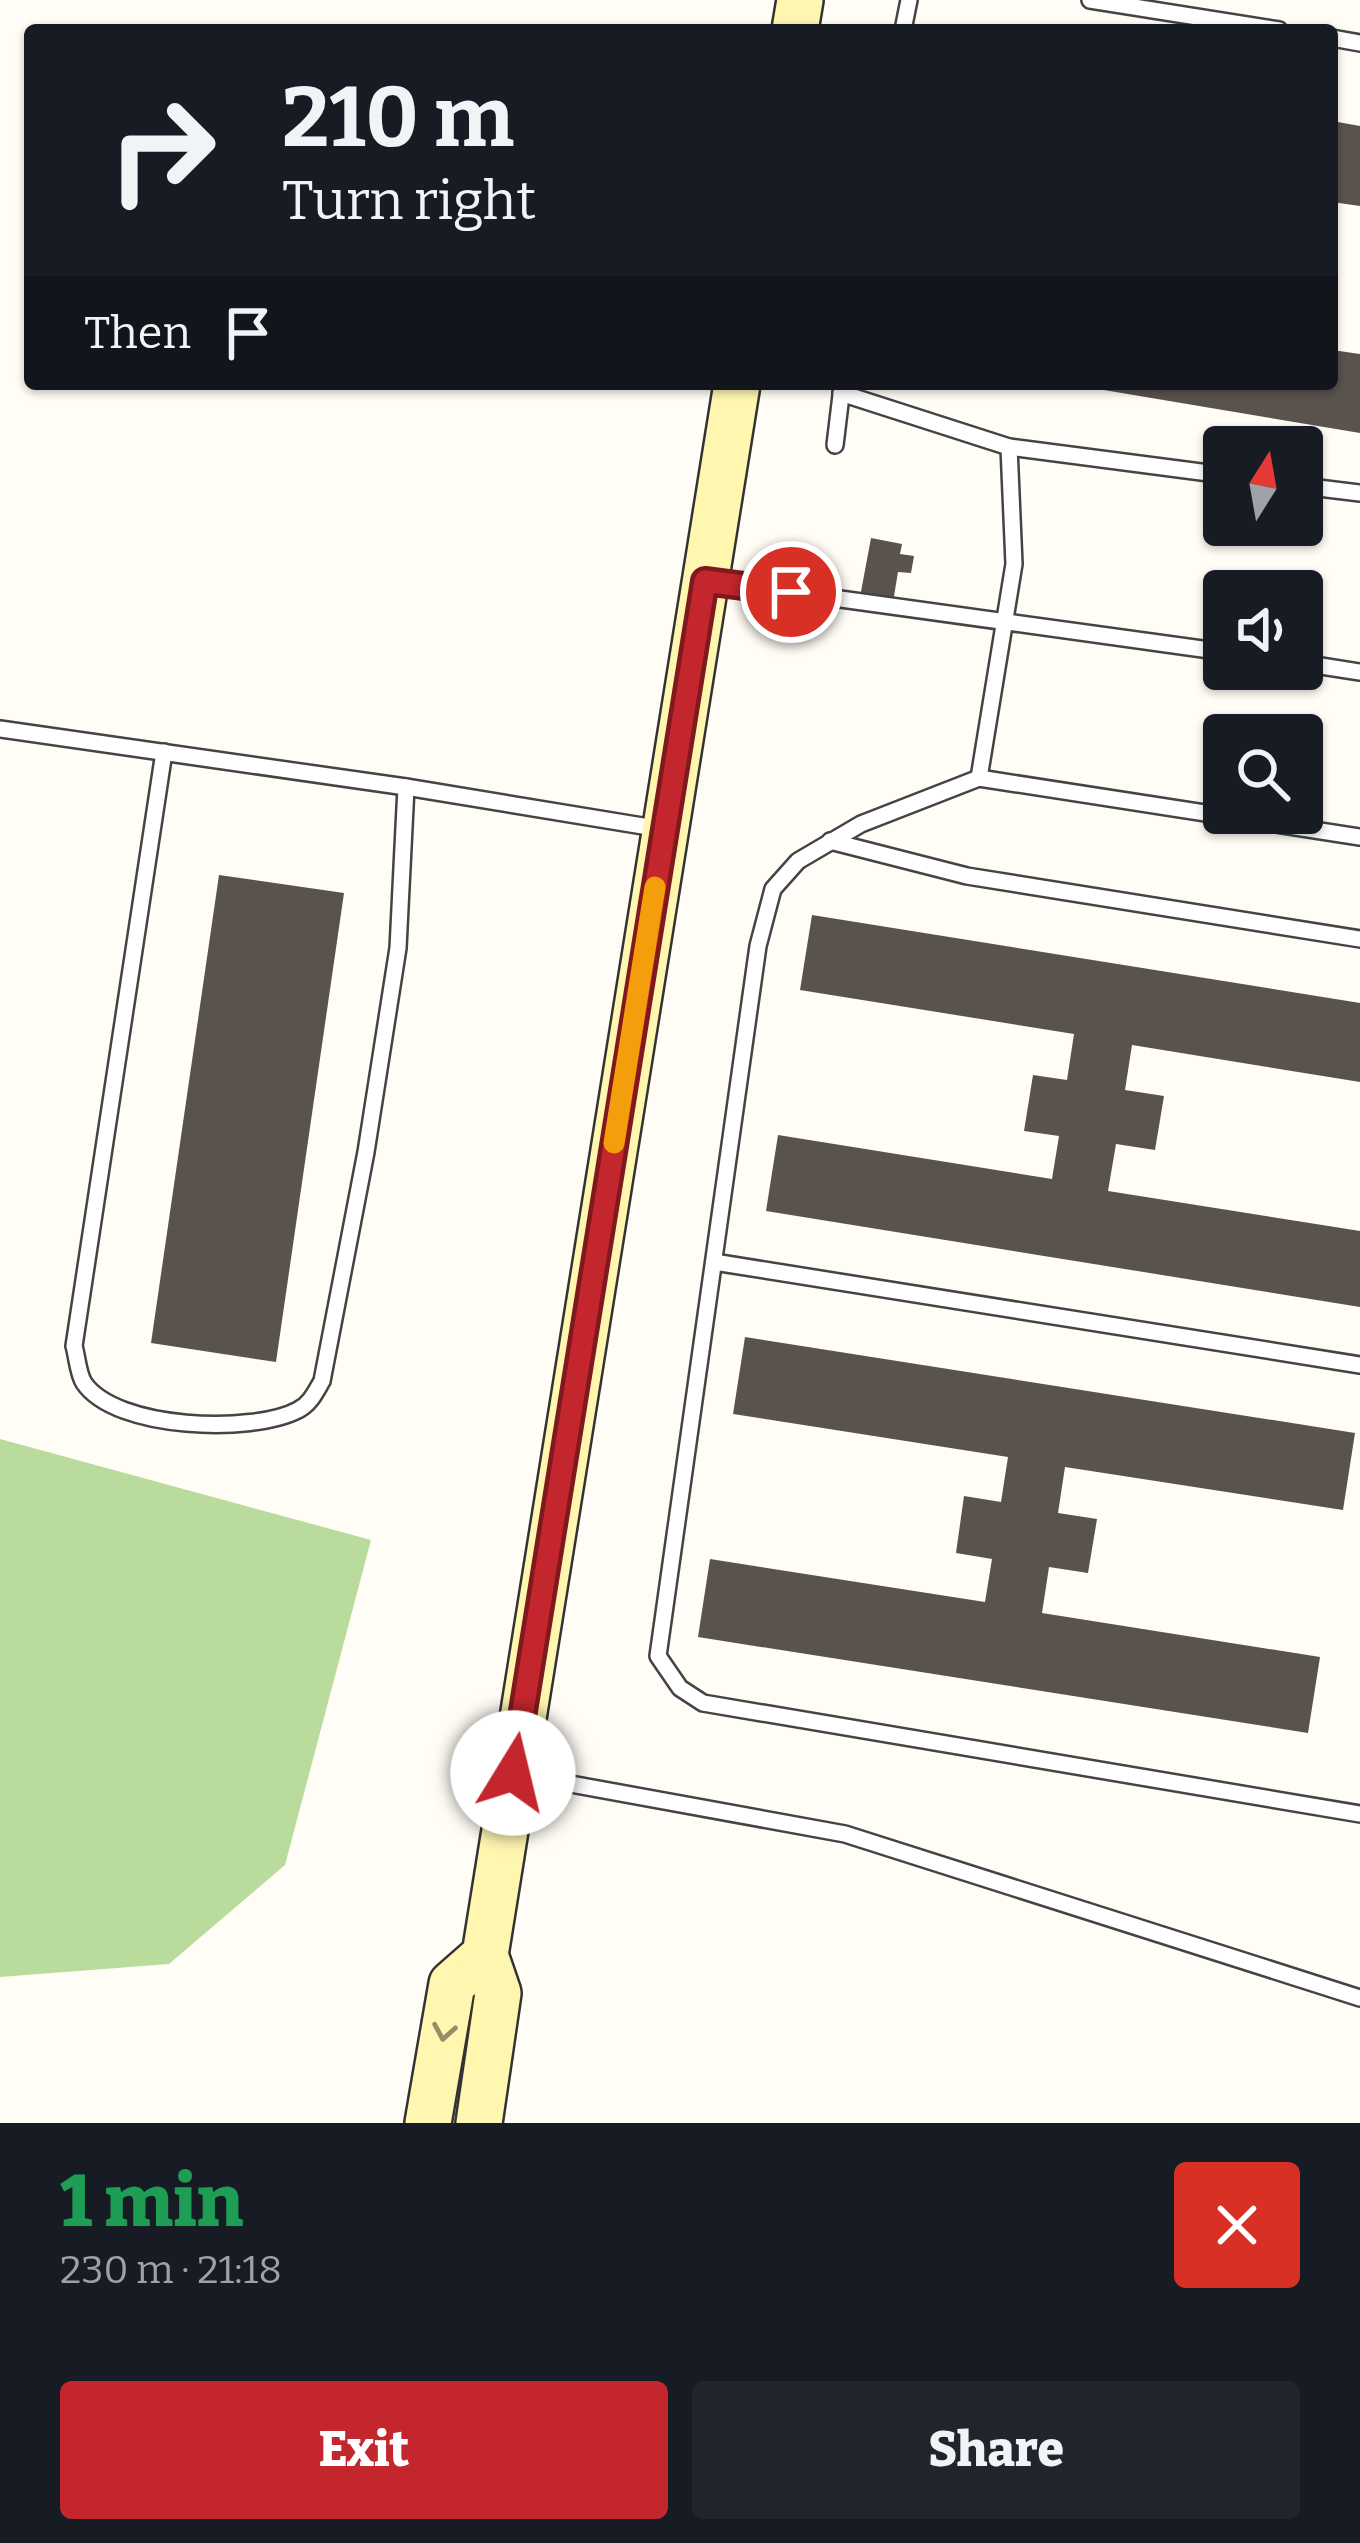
<!DOCTYPE html>
<html lang="en">
<head>
<meta charset="utf-8">
<style>
  :root { --surface:#171b24; --page:#20242c; --text:#f1f3f6; --muted:#9ea1a6; --accent:#c4262e }
  body { margin:0; font-family:Bitter,serif; background:var(--page); color:var(--text); height:100vh; display:flex; flex-direction:column; font-size:45px; white-space:nowrap }
  * { box-sizing:border-box; margin:0 }
  p { font-size:39px; color:var(--muted) }
  .icon { flex:none; width:66px; height:66px; fill:none; stroke:currentColor; stroke-width:2; stroke-linecap:round; stroke-linejoin:round }
  .map { position:relative; height:2123px; overflow:hidden }
  .panel { display:flex; flex-direction:column; background:var(--surface); flex:1 }
  .panel>* { flex:none }
  .top-card { position:absolute; left:24px; top:24px; width:1314px; height:366px; border-radius:12px; box-shadow:0 3px 9px #0004; background:#171b24; color:var(--text); overflow:hidden }
  .needle { width:78px; rotate:11deg }
  .buttons { position:absolute; left:1203px; top:426px; display:grid; gap:24px }
  .buttons a { display:grid; place-items:center; width:120px; height:120px; border-radius:12px; background:var(--surface); box-shadow:0 3px 9px #0004; font-size:60px }
  .pin { position:absolute; display:grid; place-items:center; width:102px; height:102px; color:#fff; margin:-51px; border:6px solid #fff; border-radius:50%; box-shadow:0 3px 12px #0007 }
  .me { position:absolute; width:132px; margin:-66px; rotate:9deg; stroke-linejoin:round; filter:drop-shadow(0 0 9px #0008) }
  .turn { display:flex; align-items:center; gap:42px; height:252px; padding:0 60px; font-size:54px }
  .turn .icon { width:156px; height:156px; stroke-width:2.5 }
  .turn b { display:block; font-size:84px; line-height:102px }
  .then { display:flex; align-items:center; height:114px; padding:0 60px; background:#0003; gap:24px; font-size:45px }
  .round { display:grid; place-items:center; flex:none; width:126px; height:126px; border-radius:12px; background:var(--page) }
  .head { display:flex; align-items:center; justify-content:space-between; height:204px; padding:0 60px }
  h1 { font-size:72px; font-weight:800; line-height:90px; color:#1e9e55 }
  .button { display:flex; gap:24px; margin-top:auto; padding:24px 60px }
  .button a { flex:1; height:138px; border-radius:12px; background:var(--accent); color:#fff; font-size:48px; font-weight:800; line-height:138px; text-align:center }
  .button a+a { background:var(--page); color:var(--text) }
  .map>svg:first-child { display:block }
  .forest { fill:#b9dc9c }
  .building { fill:#5a524d }
  .lines { fill:none; stroke-linecap:round; stroke-linejoin:round }
  .lane-casing { stroke:#444; stroke-width:20 }
  .secondary-casing { stroke:#333; stroke-width:50 }
  .lane { stroke:#fff; stroke-width:15 }
  .secondary { stroke:#fff6b0; stroke-width:45 }
  .oneway { stroke:#948f68 }
  .route-casing { stroke:#7f191e; stroke-width:30 }
  .route { stroke:#c4262e; stroke-width:21 }
  .slow { stroke:#f59e0b; stroke-width:21 }
</style>
</head>
<body>
<div class="map">
<svg width="1360" height="2123" viewBox="0 0 1360 2123">
  <rect width="100%" height="100%" fill="#fffdf5"/>
  <path class="forest" d="M 0,1439 L 371,1540 L 285,1865 L 169,1964 L 0,1977 Z"/>
  <g class="building">
    <path d="M 1332,121 L 1360,126 L 1360,206 L 1332,202 Z"/>
    <path d="M 1332,350 L 1360,354 L 1360,433 L 1080,386 L 1332,384 Z"/>
    <path d="M 871,538 L 902,544 L 900,554 L 914,556 L 911,573 L 898,572 L 893,602 L 860,597 Z"/>
    <path d="M 219,875 L 344,893 L 276,1362 L 151,1343 Z"/>
    <path d="M 812,915 L 1360,1003 L 1360,1082 L 1132,1045 L 1125,1090 L 1164,1096 L 1155,1150 L 1116,1144 L 1108,1191 L 1360,1231 L 1360,1307 L 766,1211 L 778,1135 L 1052,1179 L 1059,1136 L 1024,1131 L 1033,1075 L 1067,1080 L 1074,1034 L 800,990 Z"/>
    <path d="M 745,1337 L 1355,1433 L 1343,1510 L 1065,1467 L 1058,1513 L 1097,1519 L 1088,1573 L 1049,1567 L 1042,1613 L 1320,1657 L 1308,1733 L 698,1637 L 710,1559 L 985,1602 L 992,1559 L 956,1553 L 964,1496 L 1001,1502 L 1008,1457 L 733,1414 Z"/>
  </g>
  <g class="lines">
    <defs>
      <g id="lane">
        <path d="M 1090,0 L 1279,30"/>
        <path d="M 903,30 L 909,0"/>
        <path d="M 1332,38 L 1360,43"/>
        <path d="M 841,393 L 1009,447 L 1224,475"/>
        <path d="M 835,445 L 842,387"/>
        <path d="M 1302,486 L 1360,493"/>
        <path d="M 710,581 L 1224,652"/>
        <path d="M 1302,663 L 1360,672"/>
        <path d="M 0,729 L 406,787 L 661,829"/>
        <path d="M 164,752 L 74,1346 C 77,1356 78,1374 84,1383 C 116,1430 253,1434 298,1410 C 310,1404 315,1393 322,1381 L 366,1152 L 398,948 L 406,787"/>
        <path d="M 979,778 L 1014,564 L 1009,447"/>
        <path d="M 1360,837 L 979,778 L 861,824 L 798,861 L 773,889 L 758,946 L 658,1656 L 680,1688 L 703,1703 L 1360,1814"/>
        <path d="M 830,841 L 967,876 L 1360,939"/>
        <path d="M 714,1262 L 1360,1365"/>
        <path d="M 516,1774 L 845,1834 L 1360,1998"/>
      </g>
      <g id="secondary">
        <path d="M 795,30 L 800,0"/>
        <path d="M 428,2123 L 452,1984 L 485,1955"/>
        <path d="M 479,2123 L 498,1993 L 485,1955 L 737,384"/>
      </g>
    </defs>
    <use href="#lane" class="lane-casing"/>
    <use href="#secondary" class="secondary-casing"/>
    <use href="#lane" class="lane"/>
    <use href="#secondary" class="secondary"/>
  </g>
  <defs><path id="oneway-chevron" d="M-2-3.5L2.5 0L-2 3.5" fill="none" stroke-width="1.6" stroke-linecap="round" stroke-linejoin="round" transform="scale(3)"/></defs>
  <use class="oneway" href="#oneway-chevron" transform="translate(444 2032) rotate(100)"/>
  <g class="lines">
    <defs>
      <path id="route" d="M 513,1773 L 705,581 L 791,592"/>
    </defs>
    <use href="#route" class="route-casing"/>
    <use href="#route" class="route"/>
    <path class="slow" d="M 614,1143 L 655,887"/>
  </g>
</svg>
<div class="buttons">
<a><svg class="needle" viewBox="-14 -14 28 28"><path d="M0-13l5 13h-10z" fill="#e53935"/><path d="M0 13l5-13h-10z" fill="#9ea1a6"/></svg></a>
<a><svg class="icon" aria-label="sound" viewBox="0 0 24 24"><path d="M4 9h4l5-4v14l-5-4H4zM17 9q2 3 0 6"/></svg></a>
<a><svg class="icon" aria-label="search" viewBox="0 0 24 24"><circle cx="10" cy="10" r="6"/><path d="M15 15l6 6"/></svg></a>
</div>
<div class="pin" style="left:791px;top:592px;background:#d93025"><svg class="icon" aria-label="arrive" viewBox="0 0 24 24"><path d="M6 21V4h12l-3 4 3 4H6"/></svg></div>
<svg class="me" style="left:513px;top:1773px" viewBox="-20 -20 40 40"><circle r="19" fill="#fff"/><path d="M0-13L10 11 0 6-10 11z" fill="#c4262e"/></svg>
<div class="top-card">
<div class="turn"><svg class="icon" aria-label="right" viewBox="0 0 24 24"><path d="M7 20v-9h11M14 6l5 5-5 5"/></svg><div><b>210 m</b>Turn right</div></div>
<div class="then">Then<svg class="icon" aria-label="arrive" viewBox="0 0 24 24"><path d="M6 21V4h12l-3 4 3 4H6"/></svg></div>
</div>
</div>
<section class="panel">
<div class="head"><div><h1>1 min</h1><p>230 m · 21:18</p></div><a class="round" style="background:#d93025;color:#fff"><svg class="icon" aria-label="close" viewBox="0 0 24 24"><path d="M6 6l12 12M18 6L6 18"/></svg></a></div>
<div class="button"><a>Exit</a><a>Share</a></div>
</section>
</body>
</html>
